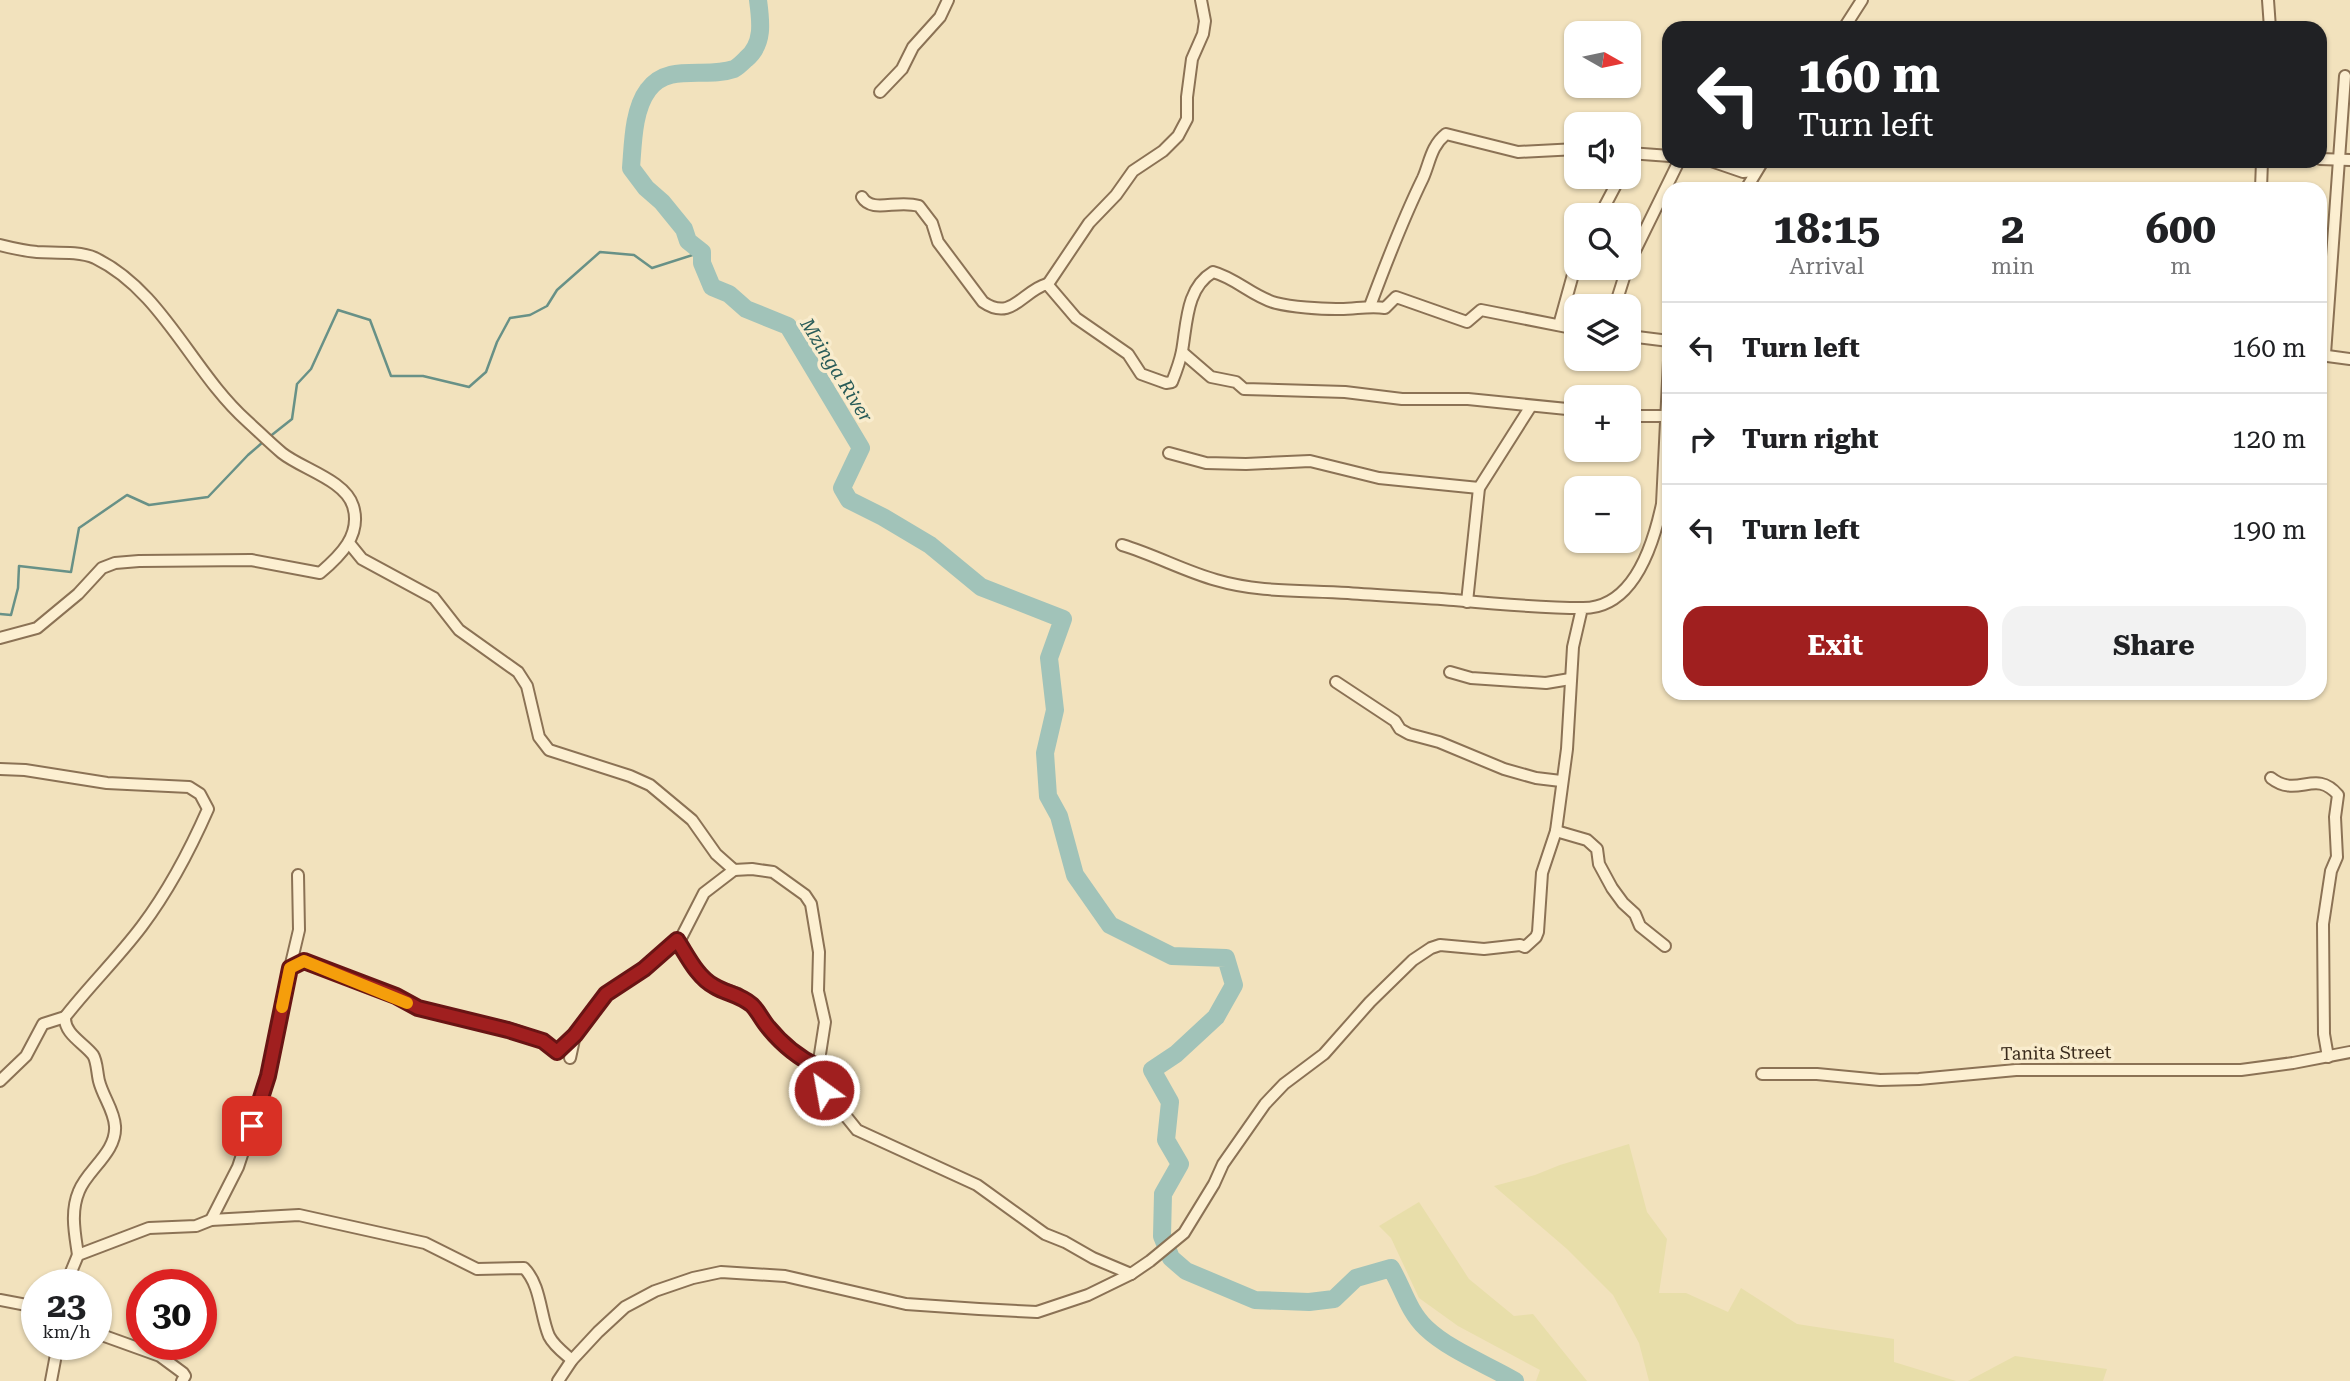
<!DOCTYPE html>
<html lang="en">
<head>
<meta charset="utf-8">
<style>
  :root { --surface:#fff; --page:#f2f2f2; --text:#202124; --muted:#757577; --line:#e0e0e0; --accent:#a01f1f }
  body { margin:0; font-family:"Roboto Serif",serif; background:var(--page); color:var(--text); height:100vh; display:flex; flex-direction:column; font-size:26px; white-space:nowrap }
  * { box-sizing:border-box; margin:0 }
  p { font-size:23px; color:var(--muted) }
  .icon { flex:none; width:38px; height:38px; fill:none; stroke:currentColor; stroke-width:2; stroke-linecap:round; stroke-linejoin:round }
  .map { position:relative; flex:1; overflow:hidden }
  .sheet { position:absolute; left:1662px; top:182px; width:665px; height:518px; display:flex; flex-direction:column; background:var(--surface); border-radius:21px; box-shadow:0 2px 5px #0004 }
  .sheet>* { flex:none }
  .hud { position:absolute; left:1662px; top:21px; width:665px; height:147px; border-radius:21px; box-shadow:0 2px 5px #0004; background:#202124; color:#fff; overflow:hidden }
  .needle { width:46px; rotate:99deg }
  .tools { position:absolute; left:1564px; top:21px; display:grid; gap:14px }
  .tools a { display:grid; place-items:center; width:77px; height:77px; border-radius:14px; background:var(--surface); box-shadow:0 2px 5px #0004; font-size:35px }
  .speed { position:absolute; left:21px; top:1269px; display:flex; gap:14px; font-size:35px; font-weight:700; text-align:center }
  .speed>* { display:grid; place-content:center; width:91px; height:91px; border-radius:50%; background:var(--surface); box-shadow:0 2px 5px #0004; line-height:1 }
  .speed small { font-size:18px; font-weight:400 }
  .speed .limit { border:10px solid #d22; background:#fff; color:#111 }
  .pin { position:absolute; display:grid; place-items:center; width:60px; height:60px; color:#fff; margin:-30px; border-radius:14px; box-shadow:0 4px 10px #0006 }
  .me { position:absolute; width:77px; margin:-38px; rotate:328deg; stroke-linejoin:round; filter:drop-shadow(0 0 5px #0008) }
  .turn { display:flex; align-items:center; gap:24px; height:147px; padding:0 21px; font-size:32px }
  .turn .icon { width:91px; height:91px; stroke-width:2.5 }
  .turn b { display:block; font-size:49px; line-height:60px }
  .eta { display:flex; justify-content:space-evenly; align-items:center; height:119px; text-align:center }
  .eta b { font-size:42px; font-weight:700; line-height:49px }
  .primary-button { display:flex; gap:14px; margin-top:auto; padding:14px 21px }
  .primary-button a { flex:1; height:80px; border-radius:21px; background:var(--accent); color:#fff; font-size:28px; font-weight:700; line-height:80px; text-align:center }
  .primary-button a+a { background:var(--page); color:var(--text) }
  ul { padding:0; list-style:none }
  li { display:flex; align-items:center; gap:21px; height:91px; padding:0 21px; border-top:2px solid var(--line) }
  li div { flex:1 }
  li b { display:block; font-size:26px }
  li em { font-style:normal }
  .map>svg:first-child { display:block }
  .farmland { fill:#e8deaa }
  .lines { fill:none; stroke-linecap:round; stroke-linejoin:round }
  .stream { stroke:#689187; stroke-width:2.5 }
  .river { stroke:#a1c3b9; stroke-width:18 }
  .minor-casing { stroke:#8b7255; stroke-width:14 }
  .minor { stroke:#fcefd1; stroke-width:10 }
  .route-casing { stroke:#681414; stroke-width:18 }
  .route { stroke:#a01f1f; stroke-width:12 }
  .slow { stroke:#f59e0b; stroke-width:12 }
  .labels { text-anchor:middle; stroke-width:7; stroke-linejoin:round; paint-order:stroke }
  .street-label { font-size:18px; fill:#392a1b; stroke:#f9eccd }
  .water-label { font-size:19px; font-style:italic; fill:#285b58; stroke:#f9eccd }
</style>
</head>
<body>
<div class="map">
<svg width="2350" height="1381" viewBox="0 0 2350 1381">
  <rect width="100%" height="100%" fill="#f2e2bd"/>
  <g class="farmland">
    <path d="M 1629,1144 L 1647,1212 L 1667,1239 L 1659,1293 L 1686,1293 L 1728,1312 L 1741,1288 L 1797,1324 L 1894,1339 L 1894,1362 L 1956,1381 L 1649,1381 L 1639,1343 L 1613,1295 L 1567,1249 L 1494,1186 L 1535,1175 L 1560,1165 Z"/>
    <path d="M 1419,1202 L 1469,1279 L 1514,1316 L 1533,1314 L 1587,1381 L 1536,1381 L 1540,1370 L 1458,1326 L 1419,1298 L 1391,1238 L 1379,1226 Z"/>
    <path d="M 2015,1356 L 2107,1369 L 2103,1381 L 1968,1381 Z"/>
  </g>
  <g class="lines">
    <g class="stream">
      <path d="M 268,438 L 292,419 L 297,384 L 311,369 L 338,310 L 370,320 L 391,376 L 423,376 L 469,387 L 486,372 L 497,342 L 510,318 L 530,315 L 547,306 L 557,290 L 600,252 L 634,255 L 652,268 L 702,252"/>
      <path d="M 0,614 L 11,615 L 18,588 L 19,566 L 71,572 L 79,528 L 127,495 L 149,505 L 208,497 L 248,455 L 263,442"/>
    </g>
    <path class="river" d="M 758,0 C 761,22 764,44 746,59 C 743,62 738,67 734,69 C 706,79 668,62 648,90 C 633,110 633,144 631,168 L 646,188 L 662,202 L 684,229 L 688,241 L 702,252 L 702,263 L 712,287 L 729,294 L 746,309 L 788,326 L 861,448 L 842,488 L 849,500 L 883,517 L 930,545 L 981,587 L 1063,619 L 1049,658 L 1055,710 L 1045,753 L 1048,796 L 1059,816 L 1075,875 L 1110,925 L 1172,956 L 1226,958 L 1234,985 L 1216,1017 L 1176,1054 L 1152,1070 L 1170,1102 L 1166,1140 L 1180,1164 L 1163,1194 L 1162,1236 L 1171,1258 L 1186,1271 L 1255,1300 L 1309,1302 L 1334,1299 L 1356,1278 L 1391,1268 C 1403,1288 1408,1311 1426,1328 C 1449,1350 1488,1365 1515,1381"/>
    <defs>
      <g id="minor">
        <path d="M 2268,0 L 2270,28"/>
        <path d="M 1844,28 L 1862,0"/>
        <path d="M 880,92 L 902,69 L 913,47 L 940,17 L 948,0"/>
        <path d="M 1629,153 L 1670,156"/>
        <path d="M 2320,159 L 2350,160"/>
        <path d="M 1711,161 L 1743,172 L 1756,171"/>
        <path d="M 1746,189 L 1763,161"/>
        <path d="M 2261,189 L 2262,161"/>
        <path d="M 862,197 C 872,214 897,199 919,206 L 932,223 L 938,242 L 983,302 C 1012,322 1022,291 1047,284 L 1076,318 L 1128,354 L 1141,374 L 1166,383 L 1172,382 C 1176,372 1180,361 1182,351 C 1187,323 1186,288 1213,272 C 1236,278 1253,297 1276,303 C 1292,307 1320,309 1336,309 C 1353,310 1368,305 1385,308 L 1396,297 L 1467,322 L 1481,310 L 1577,329"/>
        <path d="M 1600,215 L 1620,177"/>
        <path d="M 0,245 C 12,248 25,251 37,252 C 54,253 79,251 95,258 C 163,291 192,372 247,421 C 258,431 270,443 282,453 C 302,469 345,480 353,506 C 362,535 340,556 320,573 L 251,560 L 139,561 L 115,563 L 102,568 L 78,594 L 37,628 L 0,638"/>
        <path d="M 1629,263 L 1679,161"/>
        <path d="M 1048,284 L 1089,223 L 1116,195 L 1133,171 L 1163,151 L 1178,136 L 1187,119 L 1187,97 L 1192,59 L 1203,34 L 1205,21 L 1201,0"/>
        <path d="M 1370,306 C 1386,263 1403,219 1423,178 C 1430,162 1431,146 1446,134 L 1518,152 L 1577,149"/>
        <path d="M 1615,306 L 1627,268"/>
        <path d="M 1559,325 L 1577,260"/>
        <path d="M 1629,336 L 1669,341"/>
        <path d="M 1182,352 L 1211,377 L 1236,382 L 1244,389 L 1345,392 L 1402,399 L 1468,399 L 1577,410"/>
        <path d="M 2325,354 L 2345,76"/>
        <path d="M 2320,355 L 2350,359"/>
        <path d="M 1629,416 L 1666,416"/>
        <path d="M 1169,453 L 1206,463 L 1246,464 L 1310,461 L 1379,478 L 1479,488"/>
        <path d="M 349,543 L 362,559 L 434,598 L 459,630 L 518,672 L 527,686 L 539,737 L 549,750 L 630,776 L 650,785 L 692,820 L 716,854 L 734,870 L 752,869 L 773,872 L 805,895 L 811,904 L 819,952 L 818,991 L 825,1022 L 818,1067 L 824,1089 L 857,1130 L 977,1185 L 1045,1234 L 1065,1242 L 1093,1258 L 1131,1274"/>
        <path d="M 1122,545 C 1155,555 1184,571 1216,580 C 1260,593 1304,590 1348,593 C 1384,596 1419,597 1454,600 C 1497,604 1539,608 1582,608"/>
        <path d="M 1467,602 L 1479,488 L 1531,406"/>
        <path d="M 1450,672 L 1471,678 L 1546,683 L 1570,679"/>
        <path d="M 1336,682 L 1395,721 L 1400,729 L 1409,734 L 1439,742 L 1504,769 L 1536,778 L 1561,781"/>
        <path d="M 0,769 L 25,770 L 107,783 L 189,787 L 200,794 L 208,809 C 190,850 169,890 142,926 C 118,958 89,986 65,1017 C 64,1034 84,1043 93,1055 C 97,1061 97,1073 99,1081 C 103,1097 114,1110 115,1126 C 117,1152 87,1170 79,1191 C 70,1212 75,1234 78,1255"/>
        <path d="M 2271,778 C 2298,799 2315,768 2338,795 L 2335,817 L 2337,857 L 2331,871 L 2323,924 L 2324,1034 L 2328,1057"/>
        <path d="M 1556,831 L 1587,840 L 1597,849 L 1599,864 L 1612,888 L 1623,903 L 1635,914 L 1640,926 L 1665,946"/>
        <path d="M 677,940 L 701,975 L 714,986 L 738,994 L 753,1006 L 768,1027 L 803,1060 L 818,1067"/>
        <path d="M 290,968 L 299,930 L 298,875"/>
        <path d="M 570,1058 L 575,1035"/>
        <path d="M 1762,1074 L 1817,1074 L 1880,1080 L 1919,1079 L 2016,1070 L 2241,1070 L 2293,1063 L 2350,1052"/>
        <path d="M 0,1081 L 26,1056 L 43,1024 L 65,1017"/>
        <path d="M 211,1220 L 238,1167 L 268,1076 L 290,968 C 308,955 322,968 340,975 C 358,983 377,989 395,996 C 403,1000 411,1006 419,1009 C 464,1024 520,1021 557,1052 L 575,1035 L 606,994 L 644,969 L 682,936 L 704,893 L 734,870"/>
        <path d="M 66,1284 L 78,1255 L 149,1228 L 196,1226 L 211,1220 L 299,1215 L 425,1243 L 477,1269 L 524,1268 C 541,1285 540,1315 549,1336 C 554,1346 564,1353 572,1360"/>
        <path d="M 0,1300 L 37,1307"/>
        <path d="M 96,1333 L 160,1356 L 183,1373 L 185,1376 L 182,1381"/>
        <path d="M 51,1381 L 58,1344"/>
        <path d="M 558,1381 L 572,1360 L 598,1332 L 625,1307 L 655,1291 L 693,1278 L 721,1272 L 785,1276 L 906,1304 L 979,1309 L 1037,1312 L 1088,1295 L 1131,1274 L 1150,1261 L 1184,1233 L 1214,1184 L 1223,1164 L 1265,1104 L 1284,1084 L 1324,1054 L 1370,1002 L 1413,960 L 1431,948 L 1440,945 L 1484,949 L 1520,945 L 1525,947 L 1536,937 L 1538,932 L 1542,873 L 1556,831 L 1567,749 L 1573,647 L 1582,608 C 1633,609 1653,546 1662,504 L 1670,340"/>
      </g>
    </defs>
    <use href="#minor" class="minor-casing"/>
    <use href="#minor" class="minor"/>
  </g>
  <g class="lines">
    <defs>
      <path id="route" d="M 252,1126 L 268,1076 L 290,968 L 304,961 L 396,996 L 418,1008 L 508,1030 L 543,1041 L 557,1052 L 575,1035 L 606,994 L 644,969 L 677,940 C 687,955 697,977 714,986 C 727,994 739,994 752,1005 C 758,1011 762,1020 768,1027 C 781,1043 799,1058 818,1067 L 824,1090"/>
    </defs>
    <use href="#route" class="route-casing"/>
    <use href="#route" class="route"/>
    <path class="slow" d="M 282,1007 L 290,968 L 304,961 L 407,1003"/>
  </g>
  <g class="labels">
    <g class="street-label">
      <text transform="translate(2056 1053) rotate(-1)" y="6">Tanita Street</text>
    </g>
    <g class="water-label">
      <text transform="translate(837 370) rotate(58)" y="7">Mzinga River</text>
    </g>
  </g>
</svg>
<div class="tools">
<a><svg class="needle" viewBox="-14 -14 28 28"><path d="M0-13l5 13h-10z" fill="#e53935"/><path d="M0 13l5-13h-10z" fill="#757577"/></svg></a>
<a><svg class="icon" aria-label="sound" viewBox="0 0 24 24"><path d="M4 9h4l5-4v14l-5-4H4zM17 9q2 3 0 6"/></svg></a>
<a><svg class="icon" aria-label="search" viewBox="0 0 24 24"><circle cx="10" cy="10" r="6"/><path d="M15 15l6 6"/></svg></a>
<a><svg class="icon" aria-label="layers" viewBox="0 0 24 24"><path d="M12 4l9 5-9 5-9-5zM3 14l9 5 9-5"/></svg></a>
<a>+</a>
<a>−</a>
</div>
<div class="speed"><div>23<small>km/h</small></div><div class="limit">30</div></div>
<div class="pin" style="left:252px;top:1126px;background:#d93025"><svg class="icon" aria-label="arrive" viewBox="0 0 24 24"><path d="M6 21V4h12l-3 4 3 4H6"/></svg></div>
<svg class="me" style="left:824px;top:1090px" viewBox="-20 -20 40 40"><circle r="17" fill="#a01f1f" stroke="#fff" stroke-width="3"/><path d="M0-11L8 9 0 5-8 9z" fill="#fff"/></svg>
<div class="hud">
<div class="turn"><svg class="icon" aria-label="left" viewBox="0 0 24 24"><path d="M17 20v-9H6M10 6l-5 5 5 5"/></svg><div><b>160 m</b>Turn left</div></div>
</div>
<section class="sheet">
<div class="eta">
<div><b>18:15</b><p>Arrival</p></div>
<div><b>2</b><p>min</p></div>
<div><b>600</b><p>m</p></div>
</div>
<ul>
<li><svg class="icon" aria-label="left" viewBox="0 0 24 24"><path d="M17 20v-9H6M10 6l-5 5 5 5"/></svg><div><b>Turn left</b></div><em>160 m</em></li>
<li><svg class="icon" aria-label="right" viewBox="0 0 24 24"><path d="M7 20v-9h11M14 6l5 5-5 5"/></svg><div><b>Turn right</b></div><em>120 m</em></li>
<li><svg class="icon" aria-label="left" viewBox="0 0 24 24"><path d="M17 20v-9H6M10 6l-5 5 5 5"/></svg><div><b>Turn left</b></div><em>190 m</em></li>
</ul>
<div class="primary-button"><a>Exit</a><a>Share</a></div>
</section>
</div>
</body>
</html>
